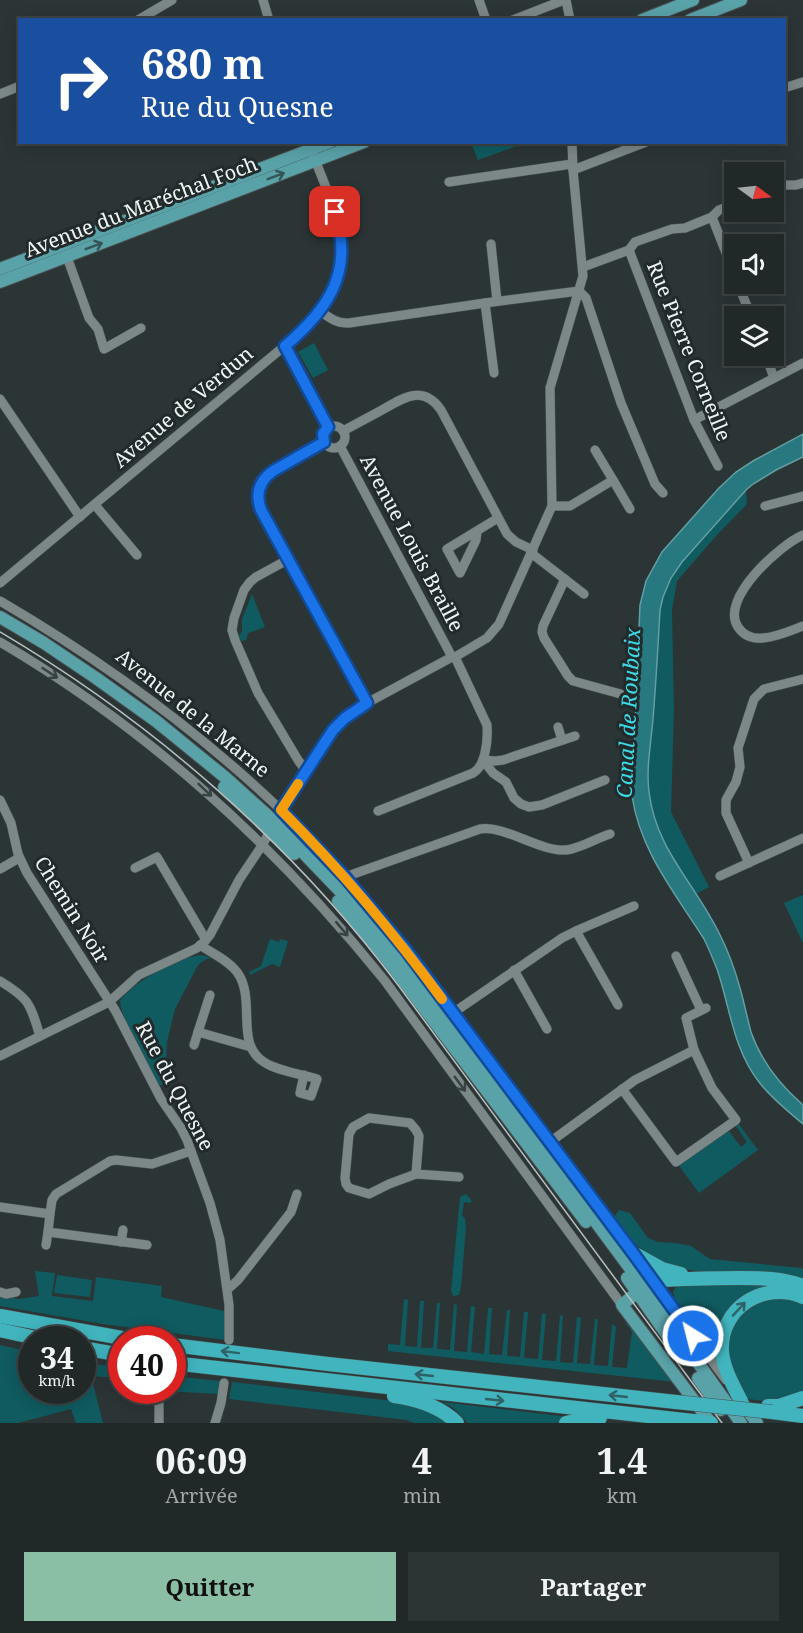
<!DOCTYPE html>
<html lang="fr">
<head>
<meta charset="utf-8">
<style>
  :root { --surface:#212828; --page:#2d3434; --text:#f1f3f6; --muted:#a2a6a8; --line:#3e4445; --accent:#8abfa5 }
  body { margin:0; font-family:"Noto Serif",serif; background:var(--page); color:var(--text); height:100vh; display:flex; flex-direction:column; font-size:22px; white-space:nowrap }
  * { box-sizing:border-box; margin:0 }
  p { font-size:20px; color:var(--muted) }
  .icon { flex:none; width:33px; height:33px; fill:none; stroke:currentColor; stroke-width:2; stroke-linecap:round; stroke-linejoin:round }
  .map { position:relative; height:1423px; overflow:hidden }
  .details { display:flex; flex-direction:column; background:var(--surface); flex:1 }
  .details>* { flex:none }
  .banner { position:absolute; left:18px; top:18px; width:768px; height:126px; border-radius:0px; box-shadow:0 3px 15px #0003,0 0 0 2px var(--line); background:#1a4fa0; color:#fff; overflow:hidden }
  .needle { width:39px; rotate:105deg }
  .controls { position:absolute; left:724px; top:162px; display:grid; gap:12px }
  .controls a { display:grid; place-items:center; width:60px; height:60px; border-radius:0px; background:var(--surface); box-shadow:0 3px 15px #0003,0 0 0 2px var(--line); font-size:30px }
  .speed { position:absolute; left:18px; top:1326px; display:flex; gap:12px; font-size:30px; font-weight:700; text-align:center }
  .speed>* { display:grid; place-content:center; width:78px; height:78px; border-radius:50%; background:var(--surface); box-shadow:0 3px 15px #0003,0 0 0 2px var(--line); line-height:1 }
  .speed small { font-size:15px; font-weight:400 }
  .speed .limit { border:9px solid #d22; background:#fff; color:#111 }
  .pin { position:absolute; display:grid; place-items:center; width:51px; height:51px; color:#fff; margin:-26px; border-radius:12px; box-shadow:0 3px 9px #0006 }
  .me { position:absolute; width:66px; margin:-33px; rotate:324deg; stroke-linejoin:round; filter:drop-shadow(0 0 4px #0008) }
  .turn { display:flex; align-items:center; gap:21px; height:126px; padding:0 24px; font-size:27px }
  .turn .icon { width:78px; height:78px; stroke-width:2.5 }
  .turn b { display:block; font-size:42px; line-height:51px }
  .eta { display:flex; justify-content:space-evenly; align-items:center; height:102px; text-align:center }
  .eta b { font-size:36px; font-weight:700; line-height:42px }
  .primary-button { display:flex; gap:12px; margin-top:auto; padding:12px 24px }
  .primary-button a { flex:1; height:69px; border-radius:0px; background:var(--accent); color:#111; font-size:24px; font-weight:700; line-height:69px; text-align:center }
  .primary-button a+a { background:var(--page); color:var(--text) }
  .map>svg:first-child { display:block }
  .green { fill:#0f5b60 }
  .water { fill:#27787f; stroke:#639ea3; stroke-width:1.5 }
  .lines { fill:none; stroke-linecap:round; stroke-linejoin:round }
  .minor-casing { stroke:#495152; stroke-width:10 }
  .major-casing { stroke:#495152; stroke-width:14 }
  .highway-casing { stroke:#495152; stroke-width:15 }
  .minor { stroke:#7c8788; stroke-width:9 }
  .major { stroke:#59a2a8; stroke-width:12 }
  .highway { stroke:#41b4bd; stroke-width:14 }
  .tram { stroke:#b7bebe; stroke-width:1.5 }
  .highway-bridge-casing { stroke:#495152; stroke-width:15; stroke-linecap:butt }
  .highway-bridge { stroke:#41b4bd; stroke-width:14 }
  .oneway { stroke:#355557 }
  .oneway2 { stroke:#384243 }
  .oneway3 { stroke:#2e6266 }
  .route-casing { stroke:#114b97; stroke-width:15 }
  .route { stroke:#1a73e8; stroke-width:10 }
  .slow { stroke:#f59e0b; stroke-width:10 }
  .labels { text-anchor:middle; stroke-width:6; stroke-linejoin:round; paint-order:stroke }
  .street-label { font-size:20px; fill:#f0f6f6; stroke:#222b2c }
  .water-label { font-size:21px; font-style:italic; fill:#3edbe7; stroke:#222b2c }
</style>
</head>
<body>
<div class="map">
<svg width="803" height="1423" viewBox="0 0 803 1423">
  <rect width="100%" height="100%" fill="#2c3536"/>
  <g class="green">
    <path d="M 471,143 L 525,143 L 478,160 Z"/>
    <path d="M 314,343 L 328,370 L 313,378 L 298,352 Z"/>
    <path d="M 746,490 L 747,504 L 716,536 L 677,581 L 672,610 L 674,710 L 671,812 L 709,887 L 696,894 C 679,869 661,846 654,817 C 644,783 650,746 653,712 C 656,678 658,644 660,610 L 663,597 L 671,578 L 682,562 Z"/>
    <path d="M 252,594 L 265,627 L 248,633 L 246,640 L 242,641 L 238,636 L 242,632 L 242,619 Z"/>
    <path d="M 803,895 L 803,943 L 784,903 Z"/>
    <path d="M 270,939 L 279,942 L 280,939 L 288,941 L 280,967 L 272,964 L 250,975 L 249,972 L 261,966 Z"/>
    <path d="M 201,955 L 212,958 L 206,959 L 198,965 L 175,1009 L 167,1042 L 166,1061 L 168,1082 L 159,1086 C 149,1066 121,1020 120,1001 C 133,982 178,957 201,955 Z"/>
    <path d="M 738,1123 L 758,1150 L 699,1193 L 680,1167 L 680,1165 L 728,1130 L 741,1147 L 747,1142 L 735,1125 Z"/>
    <path d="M 466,1194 L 472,1201 L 470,1203 L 464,1202 L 462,1216 L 465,1218 L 466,1227 L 461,1287 L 459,1295 L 453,1296 L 451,1291 L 460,1197 Z"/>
    <path d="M 619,1210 L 630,1213 L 648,1238 L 658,1242 L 675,1243 L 691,1246 L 710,1259 L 801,1268 L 803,1269 L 803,1279 L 773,1272 L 703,1272 L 664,1266 L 635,1244 L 614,1217 Z"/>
    <path d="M 35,1271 L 55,1273 L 52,1296 L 93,1301 L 96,1277 L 162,1286 L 161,1297 L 224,1311 L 226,1340 L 103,1324 L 0,1306 L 0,1295 L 18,1299 L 39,1296 Z"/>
    <path d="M 57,1275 L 92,1280 L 90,1297 L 54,1293 Z"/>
    <path d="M 766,1283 L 788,1289 L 732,1310 L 721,1369 L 675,1299 L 673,1292 L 676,1286 Z"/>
    <path d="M 776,1297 L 803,1303 L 803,1392 L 772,1402 L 748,1399 L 738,1387 L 732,1374 L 727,1346 L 735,1320 L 754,1303 Z"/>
    <path d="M 404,1299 L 408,1300 L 405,1346 L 417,1347 L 420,1301 L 424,1301 L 421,1348 L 433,1348 L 437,1303 L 440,1303 L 437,1349 L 450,1350 L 454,1304 L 457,1305 L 454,1351 L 467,1352 L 471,1306 L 475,1307 L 471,1352 L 484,1354 L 488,1308 L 492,1308 L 489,1354 L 502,1355 L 507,1310 L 510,1310 L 507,1356 L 520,1357 L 524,1312 L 528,1312 L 524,1358 L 538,1359 L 542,1314 L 546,1314 L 542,1360 L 556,1361 L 560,1315 L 563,1316 L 560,1362 L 573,1363 L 577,1317 L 581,1318 L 577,1363 L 590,1364 L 595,1319 L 598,1319 L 594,1365 L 608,1366 L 612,1324 L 616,1327 L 612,1367 L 627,1368 L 632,1332 L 629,1327 L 623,1322 L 632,1327 L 675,1382 L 388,1351 L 388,1344 L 400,1345 Z"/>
    <path d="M 0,1345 L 31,1352 L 32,1390 L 82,1390 L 83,1362 L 121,1368 L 121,1378 L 91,1376 L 103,1423 L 76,1423 L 71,1409 L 18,1423 L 0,1423 Z"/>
    <path d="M 173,1376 L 220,1381 L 218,1394 L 165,1391 L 172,1390 Z"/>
    <path d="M 232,1382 L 401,1402 L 435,1414 L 449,1423 L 414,1423 L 407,1420 L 229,1399 Z"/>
    <path d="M 442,1402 L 570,1417 L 556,1423 L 468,1423 L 452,1407 Z"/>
  </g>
  <path class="water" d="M 803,434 L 803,457 L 776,470 L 753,484 L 746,490 L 682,562 L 671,578 L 663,597 L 660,610 C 658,647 656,683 653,719 C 651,743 646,768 649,792 C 656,851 697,885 721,937 C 729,953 735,970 740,988 C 744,1002 747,1017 751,1032 C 761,1061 780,1085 803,1105 L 803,1124 C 788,1111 771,1098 759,1082 C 733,1049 730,1007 717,969 C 713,959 709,949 704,939 C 675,893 640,851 632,796 L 640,605 L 646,581 L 662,552 L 719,488 L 736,472 L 753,461 Z"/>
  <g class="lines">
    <defs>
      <g id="minor">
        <path d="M 263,0 L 269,20"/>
        <path d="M 479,0 L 486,20"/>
        <path d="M 566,0 L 570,20"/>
        <path d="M 138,20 L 172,0"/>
        <path d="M 513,20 L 564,0"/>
        <path d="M 784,88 L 803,82"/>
        <path d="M 0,94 L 20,86"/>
        <path d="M 573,170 L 646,142"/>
        <path d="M 449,182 L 572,164"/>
        <path d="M 774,189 L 784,185 L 796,185 L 803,183"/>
        <path d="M 712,217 L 735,276"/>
        <path d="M 491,244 L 497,301"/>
        <path d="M 629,250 L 694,420 L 718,466"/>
        <path d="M 67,257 L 89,318 L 98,329 L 104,349 L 141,328"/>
        <path d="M 583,267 L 629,250 L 635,242 L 672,229 L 685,228 L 712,217 L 719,210 L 735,204"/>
        <path d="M 738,284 L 751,316"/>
        <path d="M 485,303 L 494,373"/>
        <path d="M 320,311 C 330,318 337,324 349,323 L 485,303 L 579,291 L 586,298 L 621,403 L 655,484 L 663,493"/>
        <path d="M 285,346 L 328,427"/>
        <path d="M 766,356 L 774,378"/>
        <path d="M 0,399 L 80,517"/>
        <path d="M 694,420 L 803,363"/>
        <circle cx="334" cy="437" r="11"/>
        <path d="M 343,431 C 356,424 369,417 382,410 C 403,398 423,384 441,410 L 507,534 L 516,542 L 533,550"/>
        <path d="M 324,442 C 313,448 302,454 291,461 C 271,472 249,482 261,510 L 367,703"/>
        <path d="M 340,446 L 452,657"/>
        <path d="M 595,450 L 613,480"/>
        <path d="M 95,505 L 137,555"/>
        <path d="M 552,506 L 570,506 L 613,480 L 630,509"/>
        <path d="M 765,506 L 803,496"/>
        <path d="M 477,532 L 476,540 L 460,573 L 447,549 L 498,518"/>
        <path d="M 803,535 C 780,545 719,599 738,627 C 744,636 753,639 763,638 C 777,637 790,631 803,626"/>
        <path d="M 531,553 L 584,594"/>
        <path d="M 289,559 L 256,577 L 250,582 L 244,590 L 234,618 L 232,630 L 235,640 L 258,693 L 298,760 L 306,771"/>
        <path d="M 565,579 L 543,626 L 542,632 L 544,638 L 568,676 L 573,681 L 628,696"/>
        <path d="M 0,583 L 293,339 C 306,327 321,313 330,297 C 359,247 326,191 308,142"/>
        <path d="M 0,601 C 101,660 196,729 281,810 C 360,886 425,975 491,1063 C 570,1168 648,1274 726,1380"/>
        <path d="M 0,642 C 151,731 275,845 385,981 L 622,1305"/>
        <path d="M 558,727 L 562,740"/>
        <path d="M 483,760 L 493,773 L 506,782 L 514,798 L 521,804 L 529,807 L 542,805 L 605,780"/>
        <path d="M 483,760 L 495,761 L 503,760 L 575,736"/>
        <path d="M 0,800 L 11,823 L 18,854 L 27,873 L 115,1010 L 161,1099 L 181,1128 L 187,1140 L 210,1203 L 220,1240 L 229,1305 L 229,1340"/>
        <path d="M 378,811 L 473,773 C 486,766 488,739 487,725 L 455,657"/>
        <path d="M 749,863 L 726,813 L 726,800 L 736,782 L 740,767 L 738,748 L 754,699 L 764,689 L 803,679"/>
        <path d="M 135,868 L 157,857 L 206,940"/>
        <path d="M 0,869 L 19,858"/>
        <path d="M 720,876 L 803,838"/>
        <path d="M 345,877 L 480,829 C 505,825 540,852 566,850 C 578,849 597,838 610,834"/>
        <path d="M 576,931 L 618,1005"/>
        <path d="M 200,945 C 213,954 228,960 237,972 C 257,999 234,1044 264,1062 C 277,1071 301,1074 317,1079 L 311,1096 L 300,1093 L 304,1075"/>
        <path d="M 676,956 L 701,1010"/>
        <path d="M 514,970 L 547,1029"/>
        <path d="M 0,981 C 30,999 30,1004 40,1036"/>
        <path d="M 453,1013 L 562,938 L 576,931 L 634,906"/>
        <path d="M 198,1032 L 210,995"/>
        <path d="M 194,1045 L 198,1032 L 251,1047"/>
        <path d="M 0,1056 L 109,1002 L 139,975 L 197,948 L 203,943 L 210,935 L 239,880 L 263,844 L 281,810 L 337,725 L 344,718 L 367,703 L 452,657 L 455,657 L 487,638 L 499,624 L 552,506 L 550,388 L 583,276 L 573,170 L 572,142"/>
        <path d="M 622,1089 L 676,1162 L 736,1120 L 712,1088 L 694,1050"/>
        <path d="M 550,1142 L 635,1080 L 694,1050 L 686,1018 L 706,1008"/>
        <path d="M 416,1174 L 419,1136 L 416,1130 L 410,1123 L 369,1118 L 353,1127 L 349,1134 L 345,1178 L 346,1184 L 349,1188 L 369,1194 L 389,1184 L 416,1174 L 459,1177"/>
        <path d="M 0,1207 L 50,1214 L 52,1200 L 56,1194 L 110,1161 L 116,1160 L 152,1164 L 191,1151"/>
        <path d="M 50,1214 L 48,1232 L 147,1245"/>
        <path d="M 121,1242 L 123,1230"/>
        <path d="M 46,1245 L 48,1232"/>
        <path d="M 228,1289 L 238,1280 L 291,1212 L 297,1194"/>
        <path d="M 0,1292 L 6,1294 L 16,1292"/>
        <path d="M 159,1391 L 159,1423"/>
        <path d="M 215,1423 L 221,1403 L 224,1383"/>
      </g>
      <g id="major">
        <path d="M 642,20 L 693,0"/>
        <path d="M 690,20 L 741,0"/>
        <path d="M 0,269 L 330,142"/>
        <path d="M 0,282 L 364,142"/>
        <path d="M 0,617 L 44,643 L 96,678 L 156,721 L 226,778 L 266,814 L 339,890 L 379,936 L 522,1122 L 649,1294 L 741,1423"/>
        <path d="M 224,787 L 294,854"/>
        <path d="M 338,901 L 386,958 L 586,1222"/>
        <path d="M 627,1278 L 684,1359"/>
        <path d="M 642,1288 L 622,1305 L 711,1423"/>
        <path d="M 698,1378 L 721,1410"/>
        <path d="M 744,1405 L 757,1423"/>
      </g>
      <g id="highway">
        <path d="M 633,1253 L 662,1269 L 681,1274"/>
        <path d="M 654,1281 L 660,1280 C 686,1279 712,1278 739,1278 C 761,1278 782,1278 803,1286"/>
        <path d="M 0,1316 L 133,1340"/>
        <path d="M 0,1330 L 45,1340"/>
        <path d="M 172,1345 L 328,1364 L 676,1402"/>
        <path d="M 82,1348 L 122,1355"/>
        <path d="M 172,1363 L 711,1423"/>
        <path d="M 394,1396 C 416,1399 441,1407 457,1423"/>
        <path d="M 741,1401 C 733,1385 724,1370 722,1352 C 719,1308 764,1280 803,1297"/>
        <path d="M 768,1406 L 779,1406 L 803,1398"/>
        <path d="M 772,1412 L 803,1416"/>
        <path d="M 566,1423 L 583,1419 L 600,1418"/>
      </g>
    </defs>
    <use href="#minor" class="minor-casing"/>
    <use href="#major" class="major-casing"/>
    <use href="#highway" class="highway-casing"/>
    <use href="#minor" class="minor"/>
    <use href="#major" class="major"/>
    <use href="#highway" class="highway"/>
    <path class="tram" d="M 0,632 C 154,723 291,843 398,985 L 722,1423"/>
    <defs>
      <path id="highway-bridge" d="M 676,1402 L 772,1412"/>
    </defs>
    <use href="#highway-bridge" class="highway-bridge-casing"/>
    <use href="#highway-bridge" class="highway-bridge"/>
  </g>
  <defs><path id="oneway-shaft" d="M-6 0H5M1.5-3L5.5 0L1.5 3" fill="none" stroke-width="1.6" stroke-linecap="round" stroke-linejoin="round" transform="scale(1.5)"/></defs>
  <g class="oneway">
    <use href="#oneway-shaft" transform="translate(276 176) rotate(-21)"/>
    <use href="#oneway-shaft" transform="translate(94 246) rotate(-21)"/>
  </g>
  <g class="oneway2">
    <use href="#oneway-shaft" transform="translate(50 673) rotate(33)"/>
    <use href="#oneway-shaft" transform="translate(205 790) rotate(43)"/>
    <use href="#oneway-shaft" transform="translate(342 929) rotate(50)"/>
    <use href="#oneway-shaft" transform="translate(460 1084) rotate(54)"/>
  </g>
  <g class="oneway3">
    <use href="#oneway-shaft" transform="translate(739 1309) rotate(-47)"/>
    <use href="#oneway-shaft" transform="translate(230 1352) rotate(-173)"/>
    <use href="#oneway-shaft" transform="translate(424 1375) rotate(-174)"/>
    <use href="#oneway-shaft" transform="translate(618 1396) rotate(-174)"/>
    <use href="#oneway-shaft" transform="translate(495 1400) rotate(6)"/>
  </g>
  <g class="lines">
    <defs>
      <path id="route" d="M 335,212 C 354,271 329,309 285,346 L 328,427 L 323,434 L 324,442 L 273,471 C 259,481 255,494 261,510 L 367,703 L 345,718 L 333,730 L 281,810 L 345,877 L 406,950 L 633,1253 L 693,1336"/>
    </defs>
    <use href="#route" class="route-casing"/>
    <use href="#route" class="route"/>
    <path class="slow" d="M 298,784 L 281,810 C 340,869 393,932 442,999"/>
  </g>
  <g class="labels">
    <g class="street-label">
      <text transform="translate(141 207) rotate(-21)" y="7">Avenue du Maréchal Foch</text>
      <text transform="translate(689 351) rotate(68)" y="7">Rue Pierre Corneille</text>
      <text transform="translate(183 407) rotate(-40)" y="7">Avenue de Verdun</text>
      <text transform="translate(412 543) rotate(62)" y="7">Avenue Louis Braille</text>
      <text transform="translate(193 713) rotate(39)" y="7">Avenue de la Marne</text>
      <text transform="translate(72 910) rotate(58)" y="7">Chemin Noir</text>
      <text transform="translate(175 1086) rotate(62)" y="7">Rue du Quesne</text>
    </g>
    <g class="water-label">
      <text transform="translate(629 713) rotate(-87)" y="7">Canal de Roubaix</text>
    </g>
  </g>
</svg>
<div class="controls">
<a><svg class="needle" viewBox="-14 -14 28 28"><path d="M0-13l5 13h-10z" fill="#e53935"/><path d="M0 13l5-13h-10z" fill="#a2a6a8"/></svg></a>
<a><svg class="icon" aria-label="sound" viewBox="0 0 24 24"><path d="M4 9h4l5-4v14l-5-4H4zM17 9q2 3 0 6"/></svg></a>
<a><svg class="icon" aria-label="layers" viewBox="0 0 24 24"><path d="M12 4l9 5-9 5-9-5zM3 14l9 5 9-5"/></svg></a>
</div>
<div class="speed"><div>34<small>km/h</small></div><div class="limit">40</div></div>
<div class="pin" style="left:335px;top:212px;background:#d93025"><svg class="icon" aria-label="arrive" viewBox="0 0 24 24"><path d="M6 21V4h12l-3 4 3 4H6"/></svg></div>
<svg class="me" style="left:693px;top:1336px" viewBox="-20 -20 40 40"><circle r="17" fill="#1a73e8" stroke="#fff" stroke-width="3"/><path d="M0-11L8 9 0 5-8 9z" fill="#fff"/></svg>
<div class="banner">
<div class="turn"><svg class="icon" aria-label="right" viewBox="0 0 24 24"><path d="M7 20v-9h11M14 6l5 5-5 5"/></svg><div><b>680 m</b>Rue du Quesne</div></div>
</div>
</div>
<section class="details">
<div class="eta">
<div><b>06:09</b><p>Arrivée</p></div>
<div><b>4</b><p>min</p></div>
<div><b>1.4</b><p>km</p></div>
</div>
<div class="primary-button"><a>Quitter</a><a>Partager</a></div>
</section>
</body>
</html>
